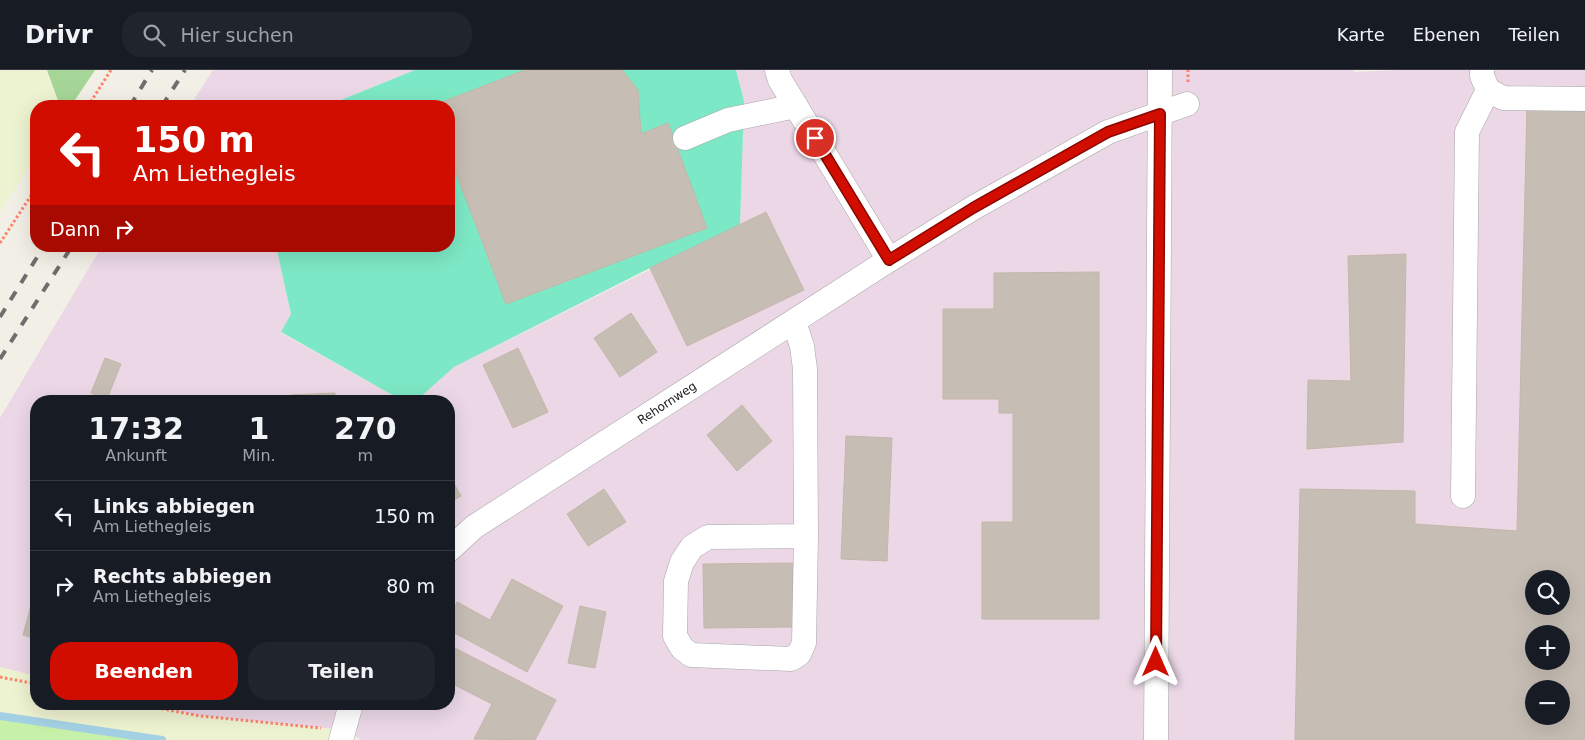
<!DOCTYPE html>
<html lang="de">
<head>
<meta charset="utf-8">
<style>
  :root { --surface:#171b24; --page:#20242c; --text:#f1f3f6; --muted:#9ea1a6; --line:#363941; --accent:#d10d00 }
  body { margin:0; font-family:"DejaVu Sans",sans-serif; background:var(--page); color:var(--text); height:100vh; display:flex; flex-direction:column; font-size:19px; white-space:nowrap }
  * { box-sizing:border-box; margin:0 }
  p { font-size:16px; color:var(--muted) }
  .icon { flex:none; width:28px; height:28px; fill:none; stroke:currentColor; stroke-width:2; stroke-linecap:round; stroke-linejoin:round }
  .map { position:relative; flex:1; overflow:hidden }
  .sheet { position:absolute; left:30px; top:325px; width:425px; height:315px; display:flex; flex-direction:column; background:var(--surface); border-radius:20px; box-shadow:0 5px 20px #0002 }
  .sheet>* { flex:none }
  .top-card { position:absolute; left:30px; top:30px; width:425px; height:152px; border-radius:20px; box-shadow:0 5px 20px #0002; background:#d10d00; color:#fff; overflow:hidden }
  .tools { position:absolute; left:1525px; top:500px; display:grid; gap:10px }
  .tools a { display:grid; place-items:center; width:45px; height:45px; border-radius:50%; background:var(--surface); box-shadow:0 5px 20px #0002; font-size:25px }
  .pin { position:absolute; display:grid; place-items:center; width:42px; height:42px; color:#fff; margin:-21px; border:2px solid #fff; border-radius:50%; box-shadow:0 1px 5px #0007 }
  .me { position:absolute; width:55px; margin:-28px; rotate:0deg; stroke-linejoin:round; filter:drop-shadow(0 0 4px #0008) }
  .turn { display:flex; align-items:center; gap:18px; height:105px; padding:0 20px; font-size:22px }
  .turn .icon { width:65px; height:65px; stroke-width:2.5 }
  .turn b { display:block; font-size:35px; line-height:42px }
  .then { display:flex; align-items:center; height:48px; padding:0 20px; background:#0003; gap:10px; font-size:19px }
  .eta { display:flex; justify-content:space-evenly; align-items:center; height:85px; text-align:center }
  .eta b { font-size:30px; font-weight:800; line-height:35px }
  .button { display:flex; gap:10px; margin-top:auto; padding:10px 20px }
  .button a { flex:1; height:58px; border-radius:20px; background:var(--accent); color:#fff; font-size:20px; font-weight:800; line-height:58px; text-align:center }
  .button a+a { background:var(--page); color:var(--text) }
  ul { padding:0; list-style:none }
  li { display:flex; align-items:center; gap:15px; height:70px; padding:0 20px; border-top:1px solid var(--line) }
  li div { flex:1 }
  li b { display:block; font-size:19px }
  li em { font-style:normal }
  header { display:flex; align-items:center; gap:30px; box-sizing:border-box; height:70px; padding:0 25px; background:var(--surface); border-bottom:1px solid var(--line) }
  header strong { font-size:24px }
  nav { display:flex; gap:28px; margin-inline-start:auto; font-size:18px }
  .search { width:350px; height:45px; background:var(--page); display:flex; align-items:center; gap:12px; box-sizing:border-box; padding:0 18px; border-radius:20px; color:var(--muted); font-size:19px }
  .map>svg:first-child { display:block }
  .industrial { fill:#ebd7e6; fill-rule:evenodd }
  .farmland { fill:#edf2d0 }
  .grass { fill:#c7f0a8 }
  .forest { fill:#a5d597 }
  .pitch { fill:#7de8c5 }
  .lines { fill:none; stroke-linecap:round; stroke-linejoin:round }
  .stream { stroke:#a3d1e3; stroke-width:8 }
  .building { fill:#c6beb5; stroke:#c5b6a7; fill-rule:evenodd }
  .minor-casing { stroke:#a7a7a7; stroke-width:25 }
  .path { stroke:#ff826a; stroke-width:3; stroke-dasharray:2.5 2.5; stroke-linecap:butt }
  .minor { stroke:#fff; stroke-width:24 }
  .rail { stroke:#6e6e6e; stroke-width:4; stroke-dasharray:10 10; stroke-linecap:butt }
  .route-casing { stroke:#880800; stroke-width:12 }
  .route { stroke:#d10d00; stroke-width:9 }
  .labels { text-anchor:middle; stroke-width:5; stroke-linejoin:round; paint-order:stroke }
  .street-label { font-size:12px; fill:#202020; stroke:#fff }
</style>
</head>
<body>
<header>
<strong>Drivr</strong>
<div class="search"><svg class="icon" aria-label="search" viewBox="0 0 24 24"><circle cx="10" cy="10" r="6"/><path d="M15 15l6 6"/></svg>Hier suchen</div>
<nav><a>Karte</a><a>Ebenen</a><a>Teilen</a></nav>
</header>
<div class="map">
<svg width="1585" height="670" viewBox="0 0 1585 670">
  <rect width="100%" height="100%" fill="#f2efe6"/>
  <g class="industrial">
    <path d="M 213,0 L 415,0 L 326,36 L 190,36 Z"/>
    <path d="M 736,0 L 1353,0 L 1354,2 L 1400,0 L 1585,0 L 1585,670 L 362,670 L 344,660 L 200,646 L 150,634 L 449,634 L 449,331 L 416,331 L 454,297 L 740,155 L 744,31 ZM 1534,509 L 1561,509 L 1561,536 L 1534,536 ZM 1534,564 L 1561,564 L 1561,591 L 1534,591 ZM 1534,619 L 1561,619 L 1561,646 L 1534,646 Z"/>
    <path d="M 102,176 L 276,176 L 291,244 L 281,263 L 403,331 L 36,331 L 36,606 L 0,597 L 0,348 Z"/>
  </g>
  <g class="farmland">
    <path d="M 0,0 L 47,0 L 60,36 L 36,36 L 36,87 L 0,142 Z"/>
    <path d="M 0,597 L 36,606 L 36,634 L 150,634 L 200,646 L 344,660 L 341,670 L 162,670 L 0,646 Z"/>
  </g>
  <path class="grass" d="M 0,646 L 162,670 L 0,670 Z"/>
  <path class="forest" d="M 47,0 L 95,0 L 71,36 L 60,36 Z"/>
  <path class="pitch" d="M 415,0 L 736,0 L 744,31 L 740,155 L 650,198 L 454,297 L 416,331 L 403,331 L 281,262 L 291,244 L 276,176 L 449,176 L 449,36 L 326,36 Z"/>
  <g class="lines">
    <path class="stream" d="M 0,646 L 162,670"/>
  </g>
  <g class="building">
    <path d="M 525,0 L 622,0 L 638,20 L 641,64 L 668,53 L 707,158 L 506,234 L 449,85 L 449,36 L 432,36 Z"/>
    <path d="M 1527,35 L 1585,36 L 1585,670 L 1295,670 L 1300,419 L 1415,421 L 1415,454 L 1517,461 ZM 1534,509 L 1561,509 L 1561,536 L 1534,536 ZM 1534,564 L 1561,564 L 1561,591 L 1534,591 ZM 1534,619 L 1561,619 L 1561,646 L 1534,646 Z"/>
    <path d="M 766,142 L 804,220 L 687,276 L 650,198 Z"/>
    <path d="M 1406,184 L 1403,372 L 1307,379 L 1308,310 L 1351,311 L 1348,186 Z"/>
    <path d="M 1099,202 L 1099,549 L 982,549 L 982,452 L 1013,452 L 1013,343 L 999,343 L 999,329 L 943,329 L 943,239 L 994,239 L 994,203 Z"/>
    <path d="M 631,243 L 657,282 L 620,307 L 594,268 Z"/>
    <path d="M 518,278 L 548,342 L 513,358 L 483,295 Z"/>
    <path d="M 105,288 L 121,294 L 107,329 L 91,323 Z"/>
    <path d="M 335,323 L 335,331 L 291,331 L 291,325 Z"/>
    <path d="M 742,335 L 772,371 L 737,401 L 707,365 Z"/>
    <path d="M 846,366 L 892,368 L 887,491 L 841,489 Z"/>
    <path d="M 449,405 L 461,426 L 449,433 Z"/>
    <path d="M 604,419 L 626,452 L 588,476 L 567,444 Z"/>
    <path d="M 794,493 L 795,557 L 704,558 L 703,494 Z"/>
    <path d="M 512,509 L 563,536 L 527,602 L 449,560 L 449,547 L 457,532 L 490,550 Z"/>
    <path d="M 36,517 L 36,569 L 23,565 Z"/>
    <path d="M 580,536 L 606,542 L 595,598 L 568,593 Z"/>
    <path d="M 449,575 L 556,630 L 535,670 L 474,669 L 492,634 L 449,612 Z"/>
  </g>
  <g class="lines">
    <defs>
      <g id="minor">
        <path d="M 777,0 L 780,10 L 889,190 L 973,138 L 1108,62 L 1187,34"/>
        <path d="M 1482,0 L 1482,6 L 1488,20 L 1503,28 L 1585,29"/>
        <path d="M 685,68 L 728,50 L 796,36"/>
        <path d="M 794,252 L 802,276 L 805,299 L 806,466 L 708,467 L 692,477 L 682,492 L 676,511 L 675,566 L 682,578 L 691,585 L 791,589 L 799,584 L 804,573 L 806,466"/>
        <path d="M 1463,426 L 1467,62 L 1488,20"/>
        <path d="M 449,480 L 474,457 L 889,190"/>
        <path d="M 341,670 L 351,634"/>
        <path d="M 1156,670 L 1160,0"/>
      </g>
    </defs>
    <use href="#minor" class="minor-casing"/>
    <g class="path">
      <path d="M 1188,12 L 1188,0"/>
      <path d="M 88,36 L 111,0"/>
      <path d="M 0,173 L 36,118"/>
      <path d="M 0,607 L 36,614"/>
      <path d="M 137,634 L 200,646 L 321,658"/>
    </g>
    <use href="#minor" class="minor"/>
    <g class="rail">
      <path d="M 130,36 L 152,0"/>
      <path d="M 162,36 L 185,0"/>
      <path d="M 0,247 L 44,176"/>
      <path d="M 0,289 L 72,176"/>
    </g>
  </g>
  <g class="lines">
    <defs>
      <path id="route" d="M 815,68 L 889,190 L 973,138 L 1108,62 L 1160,44 L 1156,592"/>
    </defs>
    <use href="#route" class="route-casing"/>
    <use href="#route" class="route"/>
  </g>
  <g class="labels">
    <g class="street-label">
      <text transform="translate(667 333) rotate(-33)" y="4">Rehornweg</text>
    </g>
  </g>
</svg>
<div class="tools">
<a><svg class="icon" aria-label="search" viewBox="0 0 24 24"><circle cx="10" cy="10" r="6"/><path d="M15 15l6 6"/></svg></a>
<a>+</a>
<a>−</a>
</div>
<div class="pin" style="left:815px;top:68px;background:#d93025"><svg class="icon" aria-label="arrive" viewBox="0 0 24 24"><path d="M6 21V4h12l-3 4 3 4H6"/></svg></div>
<svg class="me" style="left:1156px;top:592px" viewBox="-20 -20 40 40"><path d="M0-17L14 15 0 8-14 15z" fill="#d10d00" stroke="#fff" stroke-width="4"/></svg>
<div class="top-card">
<div class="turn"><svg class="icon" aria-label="left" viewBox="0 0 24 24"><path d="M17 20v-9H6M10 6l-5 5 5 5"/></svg><div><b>150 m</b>Am Liethegleis</div></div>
<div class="then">Dann<svg class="icon" aria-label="right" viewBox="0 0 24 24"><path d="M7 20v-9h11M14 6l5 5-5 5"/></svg></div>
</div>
<section class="sheet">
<div class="eta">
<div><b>17:32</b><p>Ankunft</p></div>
<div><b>1</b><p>Min.</p></div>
<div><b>270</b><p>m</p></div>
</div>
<ul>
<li><svg class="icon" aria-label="left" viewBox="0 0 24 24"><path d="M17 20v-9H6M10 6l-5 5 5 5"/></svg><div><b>Links abbiegen</b><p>Am Liethegleis</p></div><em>150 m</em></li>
<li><svg class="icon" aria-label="right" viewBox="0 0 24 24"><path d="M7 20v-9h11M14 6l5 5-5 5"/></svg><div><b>Rechts abbiegen</b><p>Am Liethegleis</p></div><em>80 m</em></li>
</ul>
<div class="button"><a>Beenden</a><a>Teilen</a></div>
</section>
</div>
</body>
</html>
